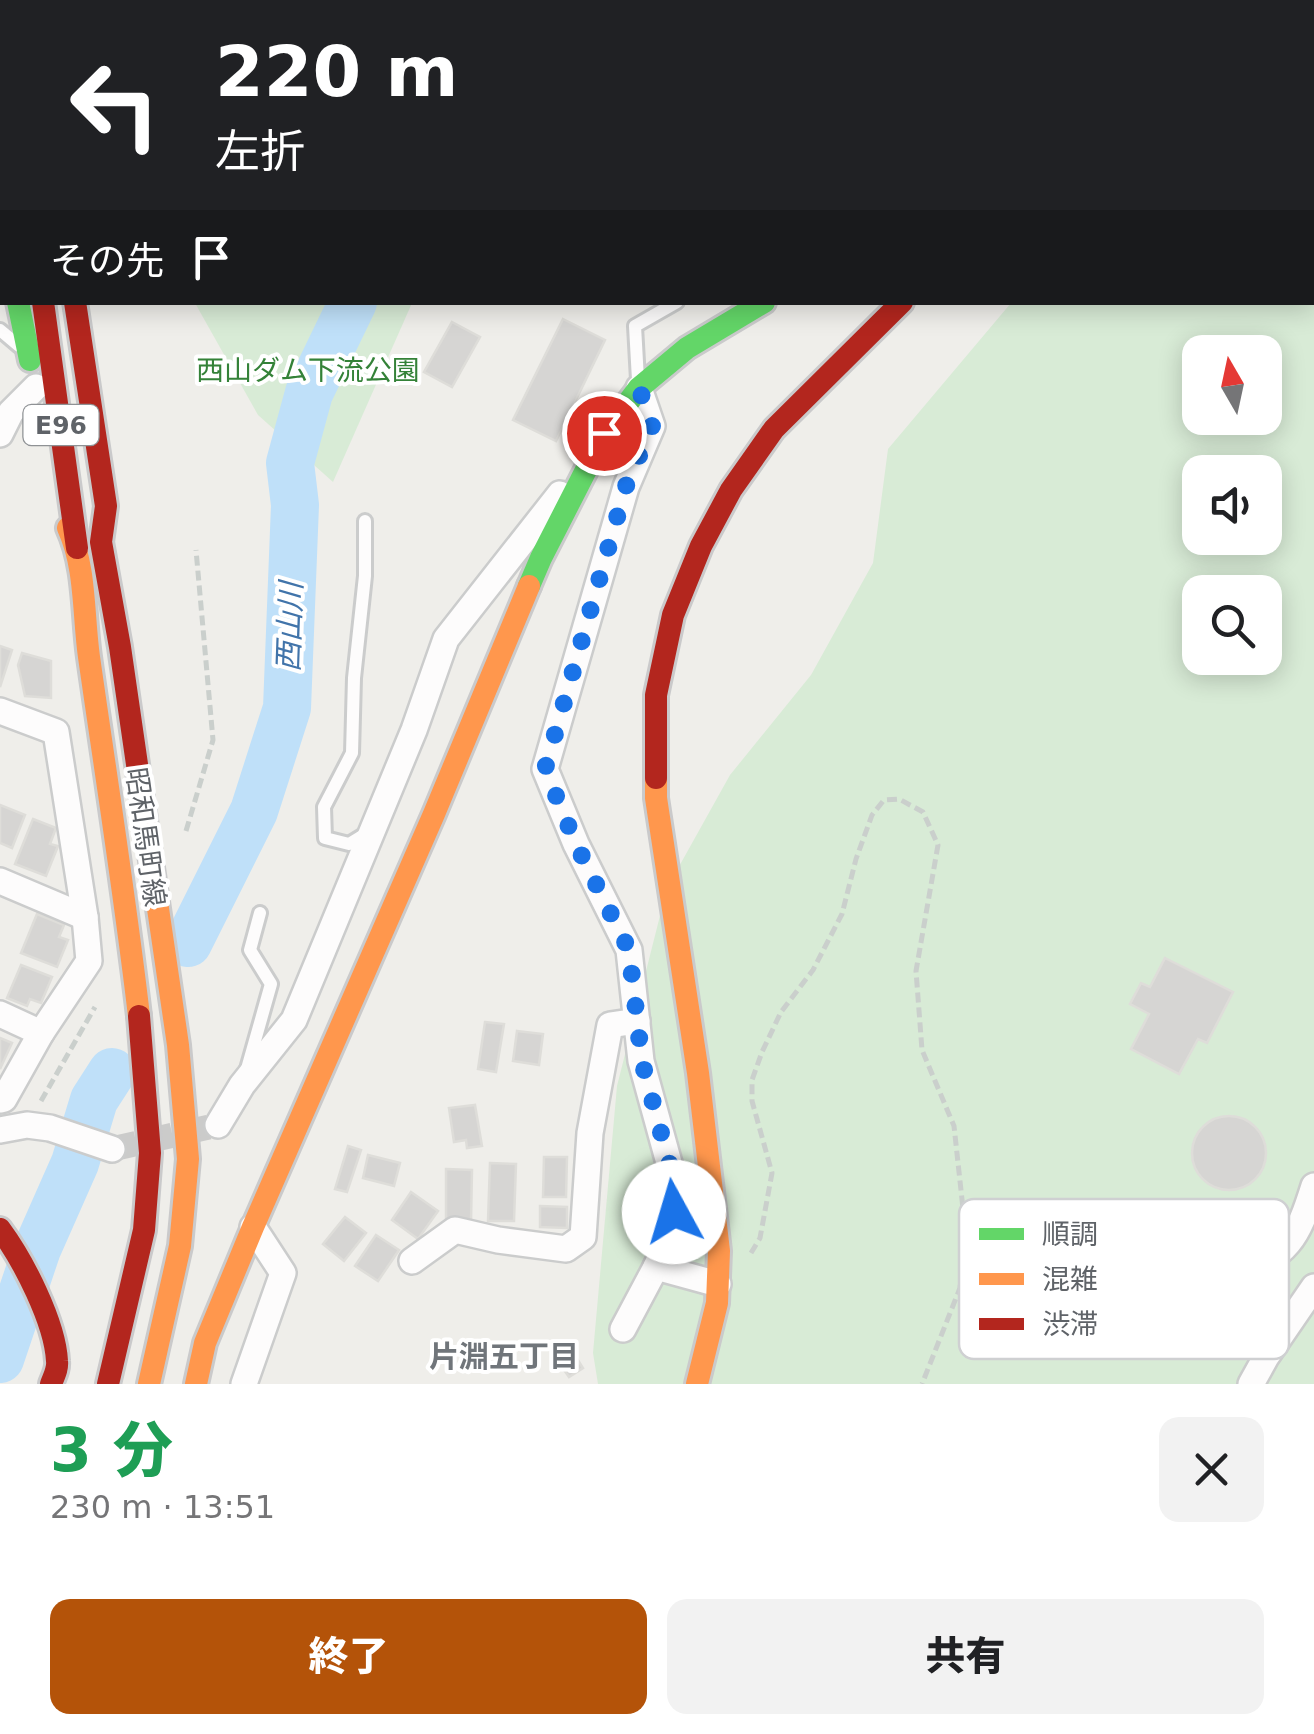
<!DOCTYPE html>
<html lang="ja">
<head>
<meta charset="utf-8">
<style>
  :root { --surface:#fff; --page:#f2f2f2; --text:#202124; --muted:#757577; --accent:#b45309 }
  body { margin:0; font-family:"DejaVu Sans","Noto Sans JP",sans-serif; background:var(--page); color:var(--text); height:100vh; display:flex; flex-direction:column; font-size:38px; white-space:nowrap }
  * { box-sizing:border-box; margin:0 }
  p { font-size:32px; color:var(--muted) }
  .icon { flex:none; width:55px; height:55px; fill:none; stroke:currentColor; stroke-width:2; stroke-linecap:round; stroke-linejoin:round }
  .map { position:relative; height:1384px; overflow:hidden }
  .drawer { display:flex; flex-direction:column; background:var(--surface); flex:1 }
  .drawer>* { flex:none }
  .hud { position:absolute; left:0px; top:0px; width:1315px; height:305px; box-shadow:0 5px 25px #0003; background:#202124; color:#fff; overflow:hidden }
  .needle { width:65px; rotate:351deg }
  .buttons { position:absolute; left:1182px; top:335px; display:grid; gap:20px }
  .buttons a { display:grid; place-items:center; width:100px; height:100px; border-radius:20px; background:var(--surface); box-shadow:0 5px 25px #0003; font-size:50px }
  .pin { position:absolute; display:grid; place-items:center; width:85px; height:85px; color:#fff; margin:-42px; border:5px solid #fff; border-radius:50%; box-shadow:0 2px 10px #0007 }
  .me { position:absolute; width:110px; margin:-55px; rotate:354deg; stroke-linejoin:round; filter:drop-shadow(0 0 8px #0008) }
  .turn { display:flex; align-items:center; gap:35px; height:210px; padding:0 50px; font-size:45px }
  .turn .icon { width:130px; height:130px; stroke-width:2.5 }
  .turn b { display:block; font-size:70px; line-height:85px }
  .then { display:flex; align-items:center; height:95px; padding:0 50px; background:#0003; gap:20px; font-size:38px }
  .round { display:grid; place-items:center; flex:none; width:105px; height:105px; border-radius:20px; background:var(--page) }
  .summary { display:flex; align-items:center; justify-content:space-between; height:170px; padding:0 50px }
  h1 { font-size:60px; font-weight:800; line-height:75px; color:#1e9e55 }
  .action { display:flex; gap:20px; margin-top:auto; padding:20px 50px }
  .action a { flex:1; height:115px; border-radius:20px; background:var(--accent); color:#fff; font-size:40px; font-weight:800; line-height:115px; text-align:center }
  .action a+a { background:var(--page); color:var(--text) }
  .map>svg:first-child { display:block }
  .green { fill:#d8ebd6; fill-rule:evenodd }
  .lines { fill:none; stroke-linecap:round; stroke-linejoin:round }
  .river { stroke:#bfe0f9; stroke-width:48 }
  .building { fill:#d6d5d3; stroke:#deddd9; stroke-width:2.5 }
  .street-tunnel { stroke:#cbcbca; stroke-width:25; stroke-dasharray:25 12; stroke-linecap:butt }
  .lane-casing { stroke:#cbcccc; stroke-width:18 }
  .street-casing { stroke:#cbcccc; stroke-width:30 }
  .fast-casing { stroke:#cacacb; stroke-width:28 }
  .slow-casing { stroke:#cacacb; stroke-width:28 }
  .jam-casing { stroke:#cacacb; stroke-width:28 }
  .path { stroke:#cacfcc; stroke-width:5; stroke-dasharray:10 5; stroke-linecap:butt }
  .lane { stroke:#fdfcfc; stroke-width:12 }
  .street { stroke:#fdfcfc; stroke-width:25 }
  .fast { stroke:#63d668; stroke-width:22 }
  .slow { stroke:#ff974d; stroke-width:22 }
  .jam { stroke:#b3261e; stroke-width:22 }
  .route { stroke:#1a73e8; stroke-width:18; stroke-dasharray:0 32.4 }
  .labels { text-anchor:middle; stroke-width:8; stroke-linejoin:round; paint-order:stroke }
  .shield { fill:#fff; stroke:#8f9295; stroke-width:2.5 }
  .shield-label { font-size:25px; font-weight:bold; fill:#5f6368 }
  .park-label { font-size:28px; fill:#348238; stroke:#fff }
  .street-label { font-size:28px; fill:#5f6368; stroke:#fff }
  .water-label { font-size:30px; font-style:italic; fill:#4174aa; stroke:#fff }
  .neighbourhood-label { font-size:30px; font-weight:bold; fill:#70757a; stroke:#fff }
  .key { fill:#fff; stroke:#cfd0d2; stroke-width:2.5 }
  .key-label { font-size:28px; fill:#5f6368 }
</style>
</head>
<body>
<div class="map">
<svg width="1314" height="1384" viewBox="0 0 1314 1384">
  <rect width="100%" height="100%" fill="#efeeea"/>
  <g class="green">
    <path d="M 1201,0 L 1314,0 L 1314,1384 L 598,1384 L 593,1353 L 617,1086 L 667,888 L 730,775 L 811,675 L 873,563 L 888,449 L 1011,303 L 1312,302 L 1312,2 L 1200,2 ZM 1200,352 L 1265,352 L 1265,418 L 1200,418 ZM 1200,472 L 1265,472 L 1265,538 L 1200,538 ZM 1200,592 L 1265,592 L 1265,658 L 1200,658 Z"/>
    <path d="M 195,303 L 412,303 L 333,482 L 258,415 Z"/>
  </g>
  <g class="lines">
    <g class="river">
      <path d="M 188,943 L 254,811 L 287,708 L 295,505 L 290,463 L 309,393 L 353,302"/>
      <path d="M 0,1359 L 37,1249 L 75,1163 L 94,1100 L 112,1072"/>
    </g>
  </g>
  <g class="building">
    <path d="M 563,319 L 605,340 L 556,441 L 513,420 Z"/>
    <path d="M 452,322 L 480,337 L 452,387 L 424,372 Z"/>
    <path d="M 0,646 L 12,650 L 0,687 Z"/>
    <path d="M 22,653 L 51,661 L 51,698 L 25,696 L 18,665 Z"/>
    <path d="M 0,805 L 25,815 L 12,848 L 0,843 Z"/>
    <path d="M 33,819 L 56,828 L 50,844 L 58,846 L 46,876 L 15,864 Z"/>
    <path d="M 37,914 L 64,925 L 59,937 L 68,940 L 57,967 L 21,953 Z"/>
    <path d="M 1165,958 L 1233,992 L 1207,1043 L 1198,1039 L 1179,1074 L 1131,1049 L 1149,1014 L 1130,1004 L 1141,983 L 1150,987 Z"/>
    <path d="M 21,965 L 52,977 L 41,1003 L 30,999 L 27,1006 L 7,998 Z"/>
    <path d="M 485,1022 L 504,1024 L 496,1072 L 478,1069 Z"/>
    <path d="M 517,1031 L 543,1034 L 539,1065 L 513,1061 Z"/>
    <path d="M 0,1038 L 12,1043 L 0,1069 Z"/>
    <path d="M 475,1105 L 482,1146 L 467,1148 L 466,1140 L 454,1142 L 449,1108 Z"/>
    <circle cx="1229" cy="1153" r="37"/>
    <path d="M 348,1146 L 361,1150 L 347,1192 L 335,1189 Z"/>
    <path d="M 368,1155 L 400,1163 L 394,1186 L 363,1178 Z"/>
    <path d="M 544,1157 L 567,1157 L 566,1197 L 543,1197 Z"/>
    <path d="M 490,1163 L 516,1164 L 514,1221 L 488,1221 Z"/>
    <path d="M 446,1169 L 472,1170 L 471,1222 L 446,1222 Z"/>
    <path d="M 411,1192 L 438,1211 L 418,1239 L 392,1220 Z"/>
    <path d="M 540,1206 L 567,1207 L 567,1228 L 540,1227 Z"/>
    <path d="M 345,1217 L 366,1233 L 344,1261 L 323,1244 Z"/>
    <path d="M 376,1235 L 399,1250 L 378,1281 L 355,1266 Z"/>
    <path d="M 576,1357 L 583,1368 L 569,1377 L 562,1367 Z"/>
  </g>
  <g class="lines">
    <path class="street-tunnel" d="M 112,1149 L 218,1125"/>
    <defs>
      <g id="lane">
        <path d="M 875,0 L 884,2"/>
        <path d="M 811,2 L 812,0"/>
        <path d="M 0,330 L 19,346"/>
        <path d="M 638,380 L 635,326 L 677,302"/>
        <path d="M 365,521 L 365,576 L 354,678 L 352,753 L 324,807 L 325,838 L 349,844 L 367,833"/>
        <path d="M 247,1069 L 271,984 L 250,950 L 260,913"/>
      </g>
      <g id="street">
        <path d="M 639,388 L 652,426 L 626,487 L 545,769 L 576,844 L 629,950 L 641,1061 L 677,1192 L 672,1232 L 656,1267 L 718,1284"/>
        <path d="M 0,434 L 11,412 L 36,387"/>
        <path d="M 0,711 L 56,732 L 85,917 L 89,961 L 41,1033 L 4,1099 L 0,1100"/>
        <path d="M 0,881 L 85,917"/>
        <path d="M 0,1014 L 41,1033"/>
        <path d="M 218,1125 L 242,1085 L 294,1020 L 414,730 L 446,639 L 560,494"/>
        <path d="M 0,1130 L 27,1125 L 50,1128 L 112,1149"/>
        <path d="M 412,1261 L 455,1230 L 498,1240 L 566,1249 L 583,1237 L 590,1133 L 610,1025 L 637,1021"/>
        <path d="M 1234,1273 C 1288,1258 1298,1237 1314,1186"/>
        <path d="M 623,1329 L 656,1267"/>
        <path d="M 244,1384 L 283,1273 L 253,1227"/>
        <path d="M 1251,1384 L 1266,1357 L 1314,1287"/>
      </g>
      <g id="fast">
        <path d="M 30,0 L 31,2"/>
        <path d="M 1002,2 L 1003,0"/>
        <path d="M 0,19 L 2,36"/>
        <path d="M 18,302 L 30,360"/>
        <path d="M 529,586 L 541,558 L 605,433 L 639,388 L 687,348 L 764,302"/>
      </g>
      <g id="slow">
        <path d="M 0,213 L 2,225"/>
        <path d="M 68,528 C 86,567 83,614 89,657 C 106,776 125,896 139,1016"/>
        <path d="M 656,778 L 656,798 L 698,1073 L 719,1251 L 717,1303 L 697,1384"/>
        <path d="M 149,1384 L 180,1246 L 188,1159 L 178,1045 L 150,854"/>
        <path d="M 196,1384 L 205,1343 L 253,1227 L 434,814 L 529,586"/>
      </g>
      <g id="jam">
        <path d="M 43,302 L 77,548"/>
        <path d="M 75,302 L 106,506 L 101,542 L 120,647 L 150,854"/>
        <path d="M 656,778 L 656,695 L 673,615 L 701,546 L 731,490 L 774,429 L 902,302"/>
        <path d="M 0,1229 C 23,1260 55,1322 57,1361 C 58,1369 54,1376 51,1384"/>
        <path d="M 108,1384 L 144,1230 L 150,1153 L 139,1016"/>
      </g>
    </defs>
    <use href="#lane" class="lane-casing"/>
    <use href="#street" class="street-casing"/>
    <use href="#fast" class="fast-casing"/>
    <use href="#slow" class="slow-casing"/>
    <use href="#jam" class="jam-casing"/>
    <g class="path">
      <path d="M 186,831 L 213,740 L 196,550"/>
      <path d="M 41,1101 L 95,1007"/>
      <path d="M 751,1253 L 760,1238 L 772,1173 L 752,1101 L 752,1080 L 762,1052 L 781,1012 L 813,970 L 842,914 L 856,859 L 872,815 L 884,800 L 899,799 L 923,812 L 938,845 L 916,971 L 922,1050 L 954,1126 L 965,1227 L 960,1288 L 922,1384"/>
    </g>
    <use href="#lane" class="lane"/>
    <use href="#street" class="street"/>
    <use href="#fast" class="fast"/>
    <use href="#slow" class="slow"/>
    <use href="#jam" class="jam"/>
  </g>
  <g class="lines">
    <path class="route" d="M 604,433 L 639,388 L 652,426 L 626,486 L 545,769 L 576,844 L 629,950 L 642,1062 L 677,1192 L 674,1212"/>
  </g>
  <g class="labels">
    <rect class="shield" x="23.5" y="405" width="75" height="40" rx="8"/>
    <g class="shield-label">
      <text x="61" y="434">E96</text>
    </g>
    <g class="park-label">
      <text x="308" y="380">西山ダム下流公園</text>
    </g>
    <g class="street-label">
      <text transform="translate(146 837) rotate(82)" y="10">昭和馬町線</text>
    </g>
    <g class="water-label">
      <text transform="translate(290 627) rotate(-88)" y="10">西山川</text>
    </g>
    <g class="neighbourhood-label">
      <text x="504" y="1367">片淵五丁目</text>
    </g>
  </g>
  <rect x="959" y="1199" width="330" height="160" rx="15" class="key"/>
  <rect x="979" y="1228" width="45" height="12" fill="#63d668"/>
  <rect x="979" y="1273" width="45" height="12" fill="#ff974d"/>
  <rect x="979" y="1318" width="45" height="12" fill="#b3261e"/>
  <g class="key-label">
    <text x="1042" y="1244">順調</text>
    <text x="1042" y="1289">混雑</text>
    <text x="1042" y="1334">渋滞</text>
  </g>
</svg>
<div class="buttons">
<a><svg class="needle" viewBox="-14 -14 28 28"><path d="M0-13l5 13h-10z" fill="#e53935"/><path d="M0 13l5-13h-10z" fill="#757577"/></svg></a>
<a><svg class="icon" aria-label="sound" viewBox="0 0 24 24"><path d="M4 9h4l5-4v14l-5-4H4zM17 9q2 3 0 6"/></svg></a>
<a><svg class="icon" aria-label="search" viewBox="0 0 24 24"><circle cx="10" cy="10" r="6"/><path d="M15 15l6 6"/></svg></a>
</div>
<div class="pin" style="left:604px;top:433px;background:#d93025"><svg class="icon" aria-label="arrive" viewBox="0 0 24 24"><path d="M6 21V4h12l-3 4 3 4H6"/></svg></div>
<svg class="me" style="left:674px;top:1212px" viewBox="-20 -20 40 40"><circle r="19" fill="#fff"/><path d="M0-13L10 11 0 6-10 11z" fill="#1a73e8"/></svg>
<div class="hud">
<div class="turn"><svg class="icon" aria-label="left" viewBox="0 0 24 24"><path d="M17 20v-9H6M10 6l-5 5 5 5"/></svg><div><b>220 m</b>左折</div></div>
<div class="then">その先<svg class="icon" aria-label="arrive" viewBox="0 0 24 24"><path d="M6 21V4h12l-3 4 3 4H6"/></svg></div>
</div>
</div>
<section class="drawer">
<div class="summary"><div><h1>3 分</h1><p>230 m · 13:51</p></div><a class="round"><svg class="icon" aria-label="close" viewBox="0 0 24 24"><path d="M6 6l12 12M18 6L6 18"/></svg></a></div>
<div class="action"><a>終了</a><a>共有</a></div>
</section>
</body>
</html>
